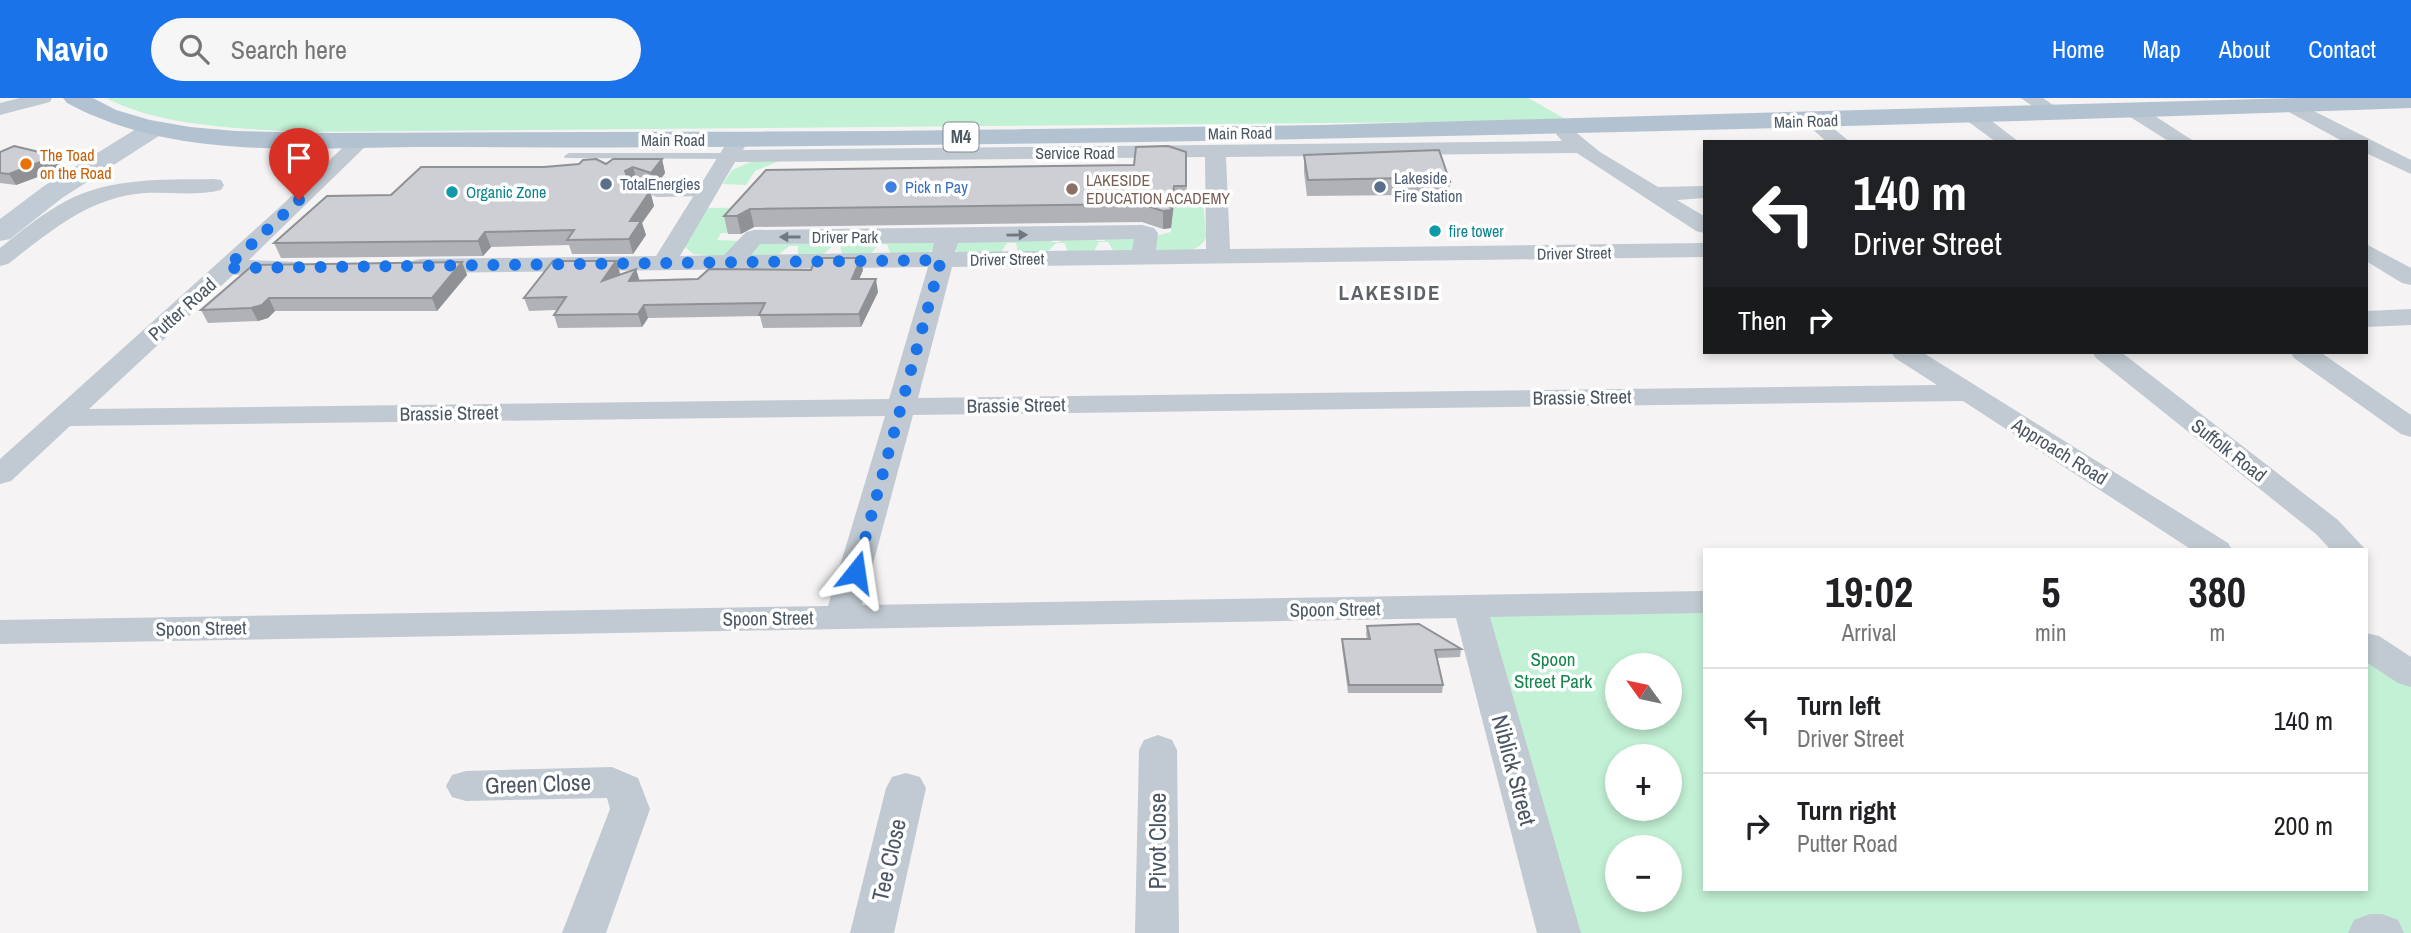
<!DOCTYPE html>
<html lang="en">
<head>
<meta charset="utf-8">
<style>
  :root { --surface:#fff; --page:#f6f6f6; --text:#202124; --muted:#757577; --line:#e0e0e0; --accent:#1a73e8 }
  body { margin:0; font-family:"Archivo Narrow",sans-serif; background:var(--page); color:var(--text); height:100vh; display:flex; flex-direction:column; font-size:26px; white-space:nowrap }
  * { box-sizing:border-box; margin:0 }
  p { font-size:23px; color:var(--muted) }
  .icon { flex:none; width:38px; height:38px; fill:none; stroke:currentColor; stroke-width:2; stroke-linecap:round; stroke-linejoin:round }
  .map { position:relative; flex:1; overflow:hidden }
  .panel { position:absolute; left:1703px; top:450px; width:665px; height:343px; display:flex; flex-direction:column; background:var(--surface); border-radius:0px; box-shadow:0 4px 10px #0003 }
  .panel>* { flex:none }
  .top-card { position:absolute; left:1703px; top:42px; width:665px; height:214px; border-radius:0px; box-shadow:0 4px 10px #0003; background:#202124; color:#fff; overflow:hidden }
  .needle { width:46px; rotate:303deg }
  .tools { position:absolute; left:1605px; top:555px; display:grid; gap:14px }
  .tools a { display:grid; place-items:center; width:77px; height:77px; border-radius:50%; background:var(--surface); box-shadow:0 4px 10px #0003; font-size:35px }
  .pin { position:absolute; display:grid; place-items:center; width:60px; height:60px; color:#fff; margin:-72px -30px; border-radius:50% 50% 50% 0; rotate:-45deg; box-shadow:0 0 7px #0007 }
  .pin .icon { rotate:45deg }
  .me { position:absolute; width:77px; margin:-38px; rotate:15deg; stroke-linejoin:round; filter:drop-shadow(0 0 5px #0008) }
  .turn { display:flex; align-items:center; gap:24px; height:147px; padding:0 35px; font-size:32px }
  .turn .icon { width:91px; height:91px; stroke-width:2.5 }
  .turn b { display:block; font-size:49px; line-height:60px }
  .then { display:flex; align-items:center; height:66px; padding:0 35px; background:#0003; gap:14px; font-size:26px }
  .eta { display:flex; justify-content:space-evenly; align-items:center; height:119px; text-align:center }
  .eta b { font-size:42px; font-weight:700; line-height:49px }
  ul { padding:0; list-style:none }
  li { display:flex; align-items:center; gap:21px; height:105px; padding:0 35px; border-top:2px solid var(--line) }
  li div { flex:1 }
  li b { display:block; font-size:26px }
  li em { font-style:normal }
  header { display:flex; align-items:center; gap:42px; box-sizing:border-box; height:98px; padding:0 35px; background:var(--accent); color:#fff }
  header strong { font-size:33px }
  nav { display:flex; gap:38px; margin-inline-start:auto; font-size:24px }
  .search { width:490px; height:63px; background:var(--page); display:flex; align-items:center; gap:18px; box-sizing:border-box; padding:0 24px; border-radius:38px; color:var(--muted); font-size:26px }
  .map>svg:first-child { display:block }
  .green { fill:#c3f1d5; fill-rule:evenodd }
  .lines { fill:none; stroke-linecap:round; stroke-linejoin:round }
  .lane { fill:#c1cad2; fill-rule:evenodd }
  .street { fill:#c1cad2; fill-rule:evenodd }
  .secondary { fill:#c1cbd6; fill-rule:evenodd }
  .primary { fill:#b3c2d1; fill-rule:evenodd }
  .wall { fill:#b0b2b7 }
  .shaded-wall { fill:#909195 }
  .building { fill:#cdcfd5; stroke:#909195; stroke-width:2 }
  .oneway { fill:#6e7983 }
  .route { stroke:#1a73e8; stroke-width:12; stroke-dasharray:0 21.6 }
  .food-dot { fill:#e8710a; stroke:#fff; stroke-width:2.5 }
  .service-dot { fill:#5c6f8a; stroke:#fff; stroke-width:2.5 }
  .shop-dot { fill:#3f7fe0; stroke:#fff; stroke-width:2.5 }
  .education-dot { fill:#8d6e63; stroke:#fff; stroke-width:2.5 }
  .culture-dot { fill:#0f9aa8; stroke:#fff; stroke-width:2.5 }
  .labels { text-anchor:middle; stroke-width:7; stroke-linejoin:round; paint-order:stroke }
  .far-street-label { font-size:16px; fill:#4a5661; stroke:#fff }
  .far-food-label { font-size:16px; fill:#c56008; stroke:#fff; text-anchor:start }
  .far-service-label { font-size:16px; fill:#4e5e75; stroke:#fff; text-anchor:start }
  .far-education-label { font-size:16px; fill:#785e54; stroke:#fff; text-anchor:start }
  .far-shop-label { font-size:16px; fill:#366cbe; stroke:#fff; text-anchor:start }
  .far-culture-label { font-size:16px; fill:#0d838f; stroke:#fff; text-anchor:start }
  .shield { fill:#fff; stroke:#808990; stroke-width:2 }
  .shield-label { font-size:18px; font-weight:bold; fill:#4a5661 }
  .street-label { font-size:19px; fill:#4a5661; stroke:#fff }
  .park-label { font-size:19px; fill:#17864f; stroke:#fff }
  .far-district-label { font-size:21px; font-weight:bold; letter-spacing:2px; fill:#5f6368; stroke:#fff }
  .near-street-label { font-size:23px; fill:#4a5661; stroke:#fff }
</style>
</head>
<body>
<header>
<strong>Navio</strong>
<div class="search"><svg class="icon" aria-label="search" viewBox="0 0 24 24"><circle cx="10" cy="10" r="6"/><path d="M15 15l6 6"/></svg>Search here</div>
<nav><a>Home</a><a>Map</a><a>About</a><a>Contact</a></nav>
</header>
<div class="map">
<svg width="2411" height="835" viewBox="0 0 2411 835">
  <rect width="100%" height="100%" fill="#f5f3f3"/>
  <g class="green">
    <path d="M 106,0 L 1528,0 L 1569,23 L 295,34 C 236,30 159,28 106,0 Z"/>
    <path d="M 753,63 L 779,63 L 755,73 L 746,87 L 723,86 L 732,72 Z"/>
    <path d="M 1186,94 L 1203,100 L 1206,139 C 1199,158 1171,153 1154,154 L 1155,138 L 1171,134 L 1171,115 L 737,120 L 729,135 L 721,135 L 717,142 L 741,143 L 730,159 L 693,156 L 684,148 L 707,110 L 1186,105 Z"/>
    <path d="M 987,139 L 1004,144 L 1049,139 L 1052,144 L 1060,144 L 1064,139 L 1095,140 L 1097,143 L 1104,143 L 1107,141 L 1136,140 L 1139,154 L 1114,154 L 1108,144 L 1099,144 L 1093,155 L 1068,155 L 1065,145 L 1056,145 L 1046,155 L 1018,156 L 1016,145 L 1007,145 L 1000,156 L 958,156 L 953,146 Z"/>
    <path d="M 895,140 L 938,146 L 927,157 L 891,157 L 887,146 L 879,146 L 870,157 L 842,158 L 840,147 L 834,147 L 821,158 L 798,158 L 798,148 L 789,148 L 777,158 L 751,159 L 752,148 L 757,145 L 796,146 L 800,142 L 878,145 L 887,145 Z"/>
    <path d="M 1704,504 L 1704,791 L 2366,791 L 2366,547 L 2411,576 L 2411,835 L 1559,835 L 1470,508 ZM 1617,567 L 1670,567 L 1670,620 L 1617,620 ZM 1617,658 L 1670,658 L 1670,710 L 1617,710 ZM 1617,749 L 1670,749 L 1670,802 L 1617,802 Z"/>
  </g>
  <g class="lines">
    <g class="lane">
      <path d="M 569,55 L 728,55 L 733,58 L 728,61 L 565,60 L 564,58 Z"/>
      <path d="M 636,85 L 658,93 L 707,92 L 712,95 L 707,98 L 657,99 L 632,90 L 631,88 Z"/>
    </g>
    <g class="street">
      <path d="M 20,0 L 52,0 L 50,4 L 0,17 L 0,5 Z"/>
      <path d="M 2021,0 L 2043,0 L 2066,16 L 2063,20 L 2049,20 Z"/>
      <path d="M 2292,2 L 2411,62 L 2411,76 L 2366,55 L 2366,44 L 2344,44 L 2285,12 L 2282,8 Z"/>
      <path d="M 2134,7 L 2141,9 L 2195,44 L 2170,44 L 2127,17 L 2124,13 L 2127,9 Z"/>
      <path d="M 1973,12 L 1980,14 L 2019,44 L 1996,44 L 1966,22 L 1963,18 L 1966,14 Z"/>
      <path d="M 1813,17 L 1820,19 L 1850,44 L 1827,44 L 1803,23 Z"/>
      <path d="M 1566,30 L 1573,32 L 1600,54 L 1658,89 L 1704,88 L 1704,100 L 1677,102 L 1704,118 L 1704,135 L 1696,133 L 1577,55 L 1226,59 L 1230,151 L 1704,145 L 1704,159 L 952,169 L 918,300 L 1937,287 L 1895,260 L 1891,254 L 1922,254 L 2228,445 L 2232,452 L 2192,452 L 1963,303 L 913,317 L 862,507 L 1704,493 L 1704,515 L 1490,519 L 1581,835 L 1537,835 L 1456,520 L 0,546 L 0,522 L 828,508 L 885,318 L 70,328 L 11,383 L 0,386 L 0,361 L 281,108 L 355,38 L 369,38 L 372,42 L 249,162 L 299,164 L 303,169 L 299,174 L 233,177 L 89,311 L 889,301 L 928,169 L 420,175 L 412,173 L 408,168 L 412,163 L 420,161 L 656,158 L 729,41 L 732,37 L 746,37 L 749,41 L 743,52 L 1562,43 L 1556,36 L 1559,32 ZM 1205,59 L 1206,151 L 1156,152 L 1158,135 L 1154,130 L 1142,127 L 754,132 L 746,134 L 724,157 L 680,158 L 735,64 ZM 1134,141 L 1132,152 L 955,154 L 958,145 ZM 934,145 L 932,154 L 751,157 L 760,146 Z"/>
      <path d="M 213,81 L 221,82 L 224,87 L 221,92 C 197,98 170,94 145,95 C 89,99 51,133 8,166 L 0,168 L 0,150 C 21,133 42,116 66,103 C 111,79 163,82 213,81 Z"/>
      <path d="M 2366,146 L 2411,170 L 2411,187 L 2402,185 L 2366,163 Z"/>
      <path d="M 2411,211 L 2411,227 L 2366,229 L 2366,213 Z"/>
      <path d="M 2092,254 L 2121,254 L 2338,422 L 2366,452 L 2331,452 L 2316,436 L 2096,260 Z"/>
      <path d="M 2290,254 L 2320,254 L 2411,317 L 2411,339 L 2401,336 L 2294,260 Z"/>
      <path d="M 2366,535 L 2379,538 L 2411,559 L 2411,589 L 2398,585 L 2366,564 Z"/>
      <path d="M 1158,637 L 1172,642 L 1177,652 L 1179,835 L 1135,835 L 1139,652 L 1144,642 Z"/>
      <path d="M 612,669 L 638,680 L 650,711 L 606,835 L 562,835 L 610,711 L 607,700 L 466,703 L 452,699 L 446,688 L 452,677 L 466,673 Z"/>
      <path d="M 906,675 L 920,679 L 926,690 L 894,835 L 850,835 L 886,690 L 892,679 Z"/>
      <path d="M 2370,816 L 2382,816 L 2398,822 L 2404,835 L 2348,835 L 2354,822 Z"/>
    </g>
    <path class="secondary" d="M 153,24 L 162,26 L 165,31 L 162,36 L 62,100 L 10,141 L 0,143 L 0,121 L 44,88 L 144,26 Z"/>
    <path class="primary" d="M 63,0 L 93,0 L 116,12 L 150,22 L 190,29 L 236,33 L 329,35 L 886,33 L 1322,27 L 2295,0 L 2411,0 L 2411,10 C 1844,30 1277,45 710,49 C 611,50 513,49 414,49 C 298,50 173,62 67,5 Z"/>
  </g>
  <g class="wall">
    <path d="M 0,54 L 56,58 L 62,70 L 16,87 L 0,85 Z"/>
    <path d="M 1186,54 L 1187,105 L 1174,105 L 1171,130 L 1163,131 L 1142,124 L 754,129 L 741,136 L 728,136 L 724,118 L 766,72 L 1134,67 Z"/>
    <path d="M 1304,57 L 1450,84 L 1448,101 L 1407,101 L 1407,97 L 1307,98 L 1304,74 Z"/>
    <path d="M 662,61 L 665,75 L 655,89 L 644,85 L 646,94 L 650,93 L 654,108 L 642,125 L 646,137 L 633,156 L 572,156 L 569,147 L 491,149 L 483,158 L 281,160 L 274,145 L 391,97 L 544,69 L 606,66 Z"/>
    <path d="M 462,164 L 467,177 L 437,213 L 275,213 L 268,220 L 258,223 L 208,225 L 201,212 Z"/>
    <path d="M 636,171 L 639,182 L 698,181 L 863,172 L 859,181 L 878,194 L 861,229 L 763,230 L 760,218 L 648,220 L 642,229 L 558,230 L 554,217 L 557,212 L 529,213 L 524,200 L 620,175 L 618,177 Z"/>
    <path d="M 1367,528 L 1461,551 L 1460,559 L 1437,560 L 1443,587 L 1442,595 L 1348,595 L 1342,548 L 1342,541 L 1367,541 L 1366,536 Z"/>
  </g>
  <g class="shaded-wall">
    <path d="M 56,58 L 62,70 L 16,87 L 9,76 Z"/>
    <path d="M 662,61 L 665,75 L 655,89 L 651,75 Z"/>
    <path d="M 633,69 L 637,83 L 628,87 L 625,73 Z"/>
    <path d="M 644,84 L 647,97 L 650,93 L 654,108 L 642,125 L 646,137 L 633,156 L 629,141 L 630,123 L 637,94 Z"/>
    <path d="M 1174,88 L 1174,105 L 1171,130 L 1163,131 L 1163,113 Z"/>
    <path d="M 750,111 L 754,129 L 741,136 L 737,118 Z"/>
    <path d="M 485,134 L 491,149 L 483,158 L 478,143 Z"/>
    <path d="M 861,160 L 863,172 L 854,194 L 852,181 Z"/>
    <path d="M 616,163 L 620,175 L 606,196 L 602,183 Z"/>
    <path d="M 462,164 L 467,177 L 437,213 L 432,200 Z"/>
    <path d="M 636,171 L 640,184 L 629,183 Z"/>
    <path d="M 876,181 L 878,194 L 861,229 L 859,216 Z"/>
    <path d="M 269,200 L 275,213 L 268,220 L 258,223 L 251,210 Z"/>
    <path d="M 644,207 L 648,220 L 642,229 L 638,216 Z"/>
  </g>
  <g class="building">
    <path d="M 14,48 L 56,58 L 9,76 L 0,75 L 0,54 Z"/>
    <path d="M 1168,48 L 1186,54 L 1186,88 L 1174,88 L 1171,112 L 1163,113 L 1141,106 L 750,111 L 737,118 L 724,118 L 766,72 L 1134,67 L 1136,49 Z"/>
    <path d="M 1439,52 L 1450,84 L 1409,84 L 1408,80 L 1308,82 L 1304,57 Z"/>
    <path d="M 596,61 L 606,66 L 613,61 L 662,61 L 651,75 L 633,69 L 625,73 L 627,78 L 644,84 L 637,94 L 650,93 L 630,123 L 641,123 L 629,141 L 567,142 L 574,132 L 485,134 L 478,143 L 274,145 L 327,98 L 391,97 L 421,69 L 544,69 L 579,66 L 583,62 Z"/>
    <path d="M 816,160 L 861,160 L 852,181 L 876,181 L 859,216 L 759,217 L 765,205 L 644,207 L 638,216 L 554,217 L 566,199 L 524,200 L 553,163 L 616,163 L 602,183 L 636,171 L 629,183 L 698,181 L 709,171 L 811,172 Z"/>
    <path d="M 462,164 L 432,200 L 269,200 L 262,207 L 251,210 L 201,212 L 253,167 Z"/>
    <path d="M 1419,526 L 1461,551 L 1435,552 L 1443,587 L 1349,587 L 1342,541 L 1370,541 L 1367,528 Z"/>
  </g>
  <defs><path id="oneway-solid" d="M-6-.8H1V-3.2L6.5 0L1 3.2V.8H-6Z" transform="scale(1.75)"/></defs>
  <g class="oneway">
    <use href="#oneway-solid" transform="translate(1017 137) rotate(-1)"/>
    <use href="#oneway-solid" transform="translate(790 139) rotate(180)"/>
  </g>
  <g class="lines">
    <path class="route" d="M 299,102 L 226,170 L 941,162 L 856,474"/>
  </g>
  <circle class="food-dot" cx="26" cy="66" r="7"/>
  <g class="service-dot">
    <circle cx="606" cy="86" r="7"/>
    <circle cx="1380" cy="89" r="7"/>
  </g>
  <circle class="shop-dot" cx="891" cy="89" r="7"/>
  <circle class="education-dot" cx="1072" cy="91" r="7"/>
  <g class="culture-dot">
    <circle cx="452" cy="94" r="7"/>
    <circle cx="1435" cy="133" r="7"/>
  </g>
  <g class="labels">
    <g class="far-street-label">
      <text transform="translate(1806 23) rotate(-2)" y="6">Main Road</text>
      <text transform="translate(1240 35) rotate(-1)" y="6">Main Road</text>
      <text x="673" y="48">Main Road</text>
      <text x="1075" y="61">Service Road</text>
      <text x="845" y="145">Driver Park</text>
      <text transform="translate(1574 155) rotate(-1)" y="6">Driver Street</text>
      <text transform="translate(1007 161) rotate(-1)" y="6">Driver Street</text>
    </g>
    <g class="far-food-label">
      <text x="40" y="63">The Toad<tspan x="40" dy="18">on the Road</tspan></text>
    </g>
    <g class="far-service-label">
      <text x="1394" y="86">Lakeside<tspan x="1394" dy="18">Fire Station</tspan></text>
      <text x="620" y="92">TotalEnergies</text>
    </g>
    <g class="far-education-label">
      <text x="1086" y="88">LAKESIDE<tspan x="1086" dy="18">EDUCATION ACADEMY</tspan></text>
    </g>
    <g class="far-shop-label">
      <text x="905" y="95">Pick n Pay</text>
    </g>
    <g class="far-culture-label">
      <text x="466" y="100">Organic Zone</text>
      <text x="1449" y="139">fire tower</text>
    </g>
    <rect class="shield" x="943.5" y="24.5" width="35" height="29" rx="5"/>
    <g class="shield-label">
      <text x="961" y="45">M4</text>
    </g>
    <g class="street-label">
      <text transform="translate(182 211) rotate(-42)" y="7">Putter Road</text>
      <text transform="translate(1582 299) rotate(-1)" y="7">Brassie Street</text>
      <text transform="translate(1016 307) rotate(-1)" y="7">Brassie Street</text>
      <text transform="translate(449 315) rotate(-1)" y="7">Brassie Street</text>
      <text transform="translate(2229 352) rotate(38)" y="7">Suffolk Road</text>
      <text transform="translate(2060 353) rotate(32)" y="7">Approach Road</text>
      <text transform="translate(1335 511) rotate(-1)" y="7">Spoon Street</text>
      <text transform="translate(768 520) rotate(-1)" y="7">Spoon Street</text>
      <text transform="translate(201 530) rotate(-1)" y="7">Spoon Street</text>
    </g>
    <g class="park-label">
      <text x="1553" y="568">Spoon<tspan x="1553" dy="22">Street Park</tspan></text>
    </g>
    <g class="far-district-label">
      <text x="1390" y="202">LAKESIDE</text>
    </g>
    <g class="near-street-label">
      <text transform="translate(1514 672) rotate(75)" y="8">Niblick Street</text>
      <text transform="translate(538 686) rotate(-2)" y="8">Green Close</text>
      <text transform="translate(1158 743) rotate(-90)" y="8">Pivot Close</text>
      <text transform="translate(889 762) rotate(-77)" y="8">Tee Close</text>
    </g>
  </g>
</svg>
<div class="tools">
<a><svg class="needle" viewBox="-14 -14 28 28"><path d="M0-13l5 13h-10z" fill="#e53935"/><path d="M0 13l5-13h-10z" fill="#757577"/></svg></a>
<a>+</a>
<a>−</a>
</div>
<div class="pin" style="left:299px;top:102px;background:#d93025"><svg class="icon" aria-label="arrive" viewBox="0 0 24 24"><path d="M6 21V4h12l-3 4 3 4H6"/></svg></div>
<svg class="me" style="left:856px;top:474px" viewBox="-20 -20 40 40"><path d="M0-17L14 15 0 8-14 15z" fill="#1a73e8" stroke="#fff" stroke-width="4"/></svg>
<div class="top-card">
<div class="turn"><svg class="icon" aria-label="left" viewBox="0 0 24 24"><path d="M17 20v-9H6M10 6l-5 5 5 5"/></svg><div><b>140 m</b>Driver Street</div></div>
<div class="then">Then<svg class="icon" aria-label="right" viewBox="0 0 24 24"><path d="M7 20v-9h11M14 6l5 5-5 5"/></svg></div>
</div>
<section class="panel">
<div class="eta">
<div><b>19:02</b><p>Arrival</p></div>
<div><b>5</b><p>min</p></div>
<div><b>380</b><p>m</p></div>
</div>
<ul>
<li><svg class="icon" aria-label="left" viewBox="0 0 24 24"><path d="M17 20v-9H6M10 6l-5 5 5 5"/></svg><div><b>Turn left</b><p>Driver Street</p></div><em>140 m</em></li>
<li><svg class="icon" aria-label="right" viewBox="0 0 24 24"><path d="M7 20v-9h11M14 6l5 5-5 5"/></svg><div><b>Turn right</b><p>Putter Road</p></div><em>200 m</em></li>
</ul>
</section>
</div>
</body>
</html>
